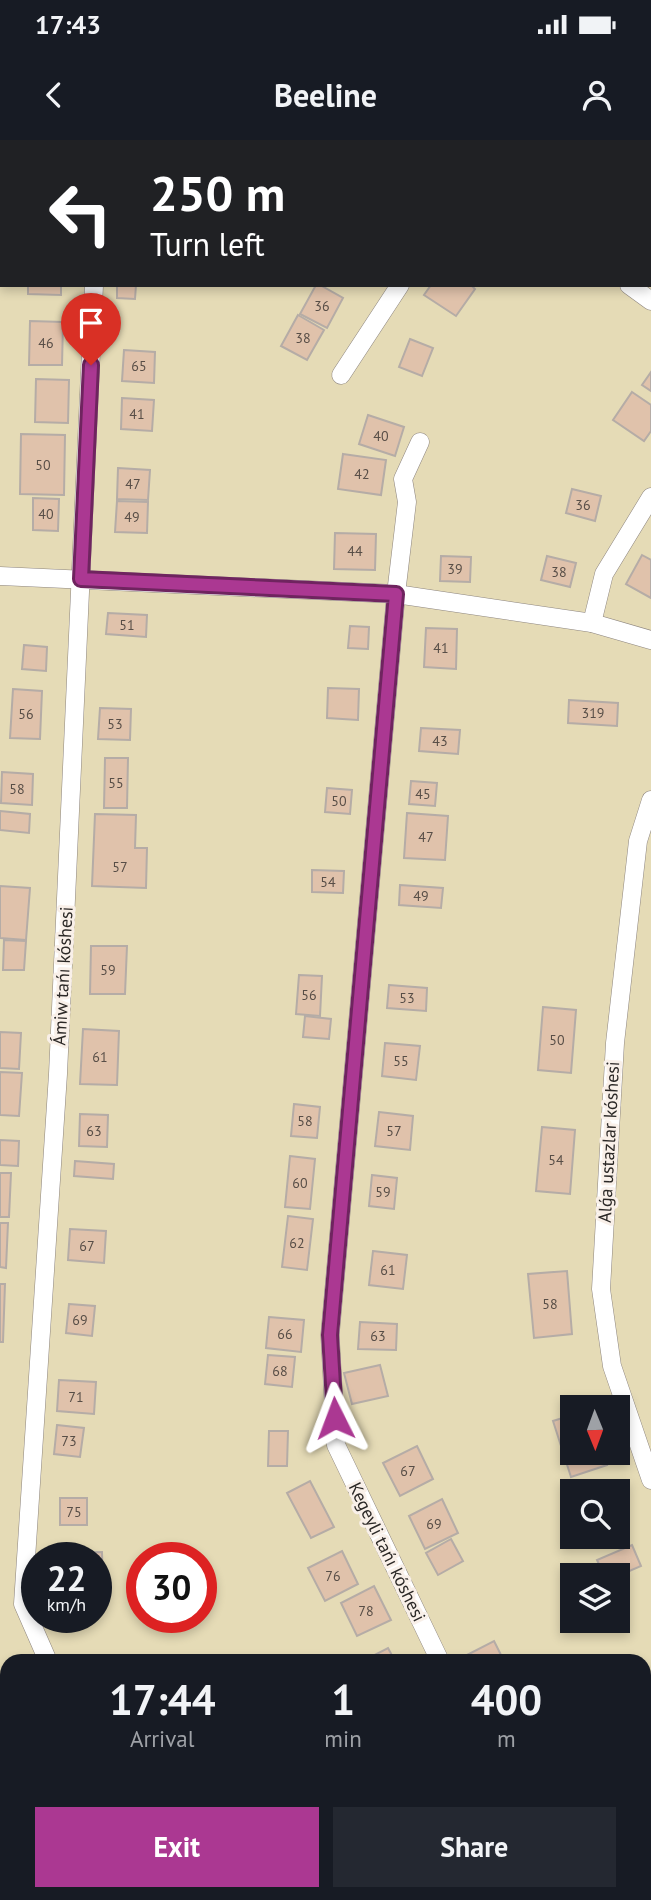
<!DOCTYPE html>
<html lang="en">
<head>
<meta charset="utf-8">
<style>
  :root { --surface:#171b24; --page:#242831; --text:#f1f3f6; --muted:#9ea1a6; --accent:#ab3892 }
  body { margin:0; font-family:"PT Sans",sans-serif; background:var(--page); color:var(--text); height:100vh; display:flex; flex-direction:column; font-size:26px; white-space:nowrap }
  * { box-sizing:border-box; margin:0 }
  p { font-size:23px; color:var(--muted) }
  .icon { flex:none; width:38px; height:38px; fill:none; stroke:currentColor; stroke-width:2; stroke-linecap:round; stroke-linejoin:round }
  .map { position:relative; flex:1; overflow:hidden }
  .panel { position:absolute; left:0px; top:1514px; width:651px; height:247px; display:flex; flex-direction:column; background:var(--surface); border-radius:21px 21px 0 0; box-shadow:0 4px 10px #0003 }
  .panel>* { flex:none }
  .banner { position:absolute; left:0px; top:0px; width:651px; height:147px; box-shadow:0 4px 10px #0003; background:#202124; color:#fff; overflow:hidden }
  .needle { width:46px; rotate:179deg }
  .tools { position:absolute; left:560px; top:1255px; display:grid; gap:14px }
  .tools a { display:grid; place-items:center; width:70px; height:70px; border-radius:0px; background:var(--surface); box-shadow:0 4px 10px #0003; font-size:35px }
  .speed { position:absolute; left:21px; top:1402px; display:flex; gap:14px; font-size:35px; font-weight:700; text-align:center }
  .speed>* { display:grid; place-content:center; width:91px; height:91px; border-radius:50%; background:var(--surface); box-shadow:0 4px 10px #0003; line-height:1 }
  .speed small { font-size:18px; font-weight:400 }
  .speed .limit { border:10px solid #d22; background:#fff; color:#111 }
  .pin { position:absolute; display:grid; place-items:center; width:60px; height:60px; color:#fff; margin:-72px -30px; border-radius:50% 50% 50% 0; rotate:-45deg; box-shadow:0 0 7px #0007 }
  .pin .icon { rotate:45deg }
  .me { position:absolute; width:77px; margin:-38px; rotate:357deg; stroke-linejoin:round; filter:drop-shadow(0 0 5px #0008) }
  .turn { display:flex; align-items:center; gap:24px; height:147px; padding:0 35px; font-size:32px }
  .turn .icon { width:91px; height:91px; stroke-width:2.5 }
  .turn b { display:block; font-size:49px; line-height:60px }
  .eta { display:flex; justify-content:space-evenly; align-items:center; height:119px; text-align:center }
  .eta b { font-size:42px; font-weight:800; line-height:49px }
  .primary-button { display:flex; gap:14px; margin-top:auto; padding:14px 35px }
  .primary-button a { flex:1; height:80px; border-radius:0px; background:var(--accent); color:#fff; font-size:28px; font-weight:800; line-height:80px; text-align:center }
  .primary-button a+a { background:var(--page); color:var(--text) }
  .status { display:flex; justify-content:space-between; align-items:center; height:49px; padding:0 35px; background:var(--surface); direction:ltr }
  .status svg { height:19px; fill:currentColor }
  header { display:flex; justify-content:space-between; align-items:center; height:91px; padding:0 35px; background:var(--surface); font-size:32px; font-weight:800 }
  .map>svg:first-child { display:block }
  .sand { fill:#e5dbb6; fill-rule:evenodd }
  .building { fill:#e0c2ab; stroke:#b5aca6; stroke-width:2 }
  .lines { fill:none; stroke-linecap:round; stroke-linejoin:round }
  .minor-casing { stroke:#8d857f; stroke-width:19 }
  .minor { stroke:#fff; stroke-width:18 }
  .route-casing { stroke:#6f245f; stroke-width:18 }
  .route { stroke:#ab3892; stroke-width:12 }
  .labels { text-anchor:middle; stroke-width:6; stroke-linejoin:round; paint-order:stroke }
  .number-label { font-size:14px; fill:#584e47 }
  .street-label { font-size:18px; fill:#2b2826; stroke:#f9f0e9 }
</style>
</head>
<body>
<div class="status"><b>17:43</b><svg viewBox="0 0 49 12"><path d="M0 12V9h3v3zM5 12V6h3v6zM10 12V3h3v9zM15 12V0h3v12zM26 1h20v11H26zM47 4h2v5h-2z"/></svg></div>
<header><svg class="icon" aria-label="back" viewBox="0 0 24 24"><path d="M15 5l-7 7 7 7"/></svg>Beeline<svg class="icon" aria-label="person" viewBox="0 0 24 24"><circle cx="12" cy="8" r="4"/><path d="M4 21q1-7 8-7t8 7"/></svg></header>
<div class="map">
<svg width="651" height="1760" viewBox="0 0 651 1760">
  <rect width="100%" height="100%" fill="#ece3dc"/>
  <path class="sand" d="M 0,0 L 651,0 L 651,1760 L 0,1760 ZM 2,2 L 649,2 L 649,145 L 2,145 ZM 572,1267 L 618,1267 L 618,1312 L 572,1312 ZM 572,1351 L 618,1351 L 618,1396 L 572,1396 ZM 37,1418 L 96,1418 L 96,1477 L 37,1477 ZM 142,1418 L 201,1418 L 201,1477 L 142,1477 ZM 572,1435 L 618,1435 L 618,1480 L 572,1480 ZM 7,1521 L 644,1521 L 644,1754 L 7,1754 Z"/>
  <g class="building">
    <path d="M 28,145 L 61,145 L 61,155 L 28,154 Z"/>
    <path d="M 117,145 L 136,145 L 135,159 L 117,158 Z"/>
    <path d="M 316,145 L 320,145 L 343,158 L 327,188 L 300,174 Z"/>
    <path d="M 431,145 L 471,145 L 475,149 L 456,176 L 424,155 Z"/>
    <path d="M 298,175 L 324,190 L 307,220 L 281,206 Z"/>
    <path d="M 30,181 L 63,182 L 62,225 L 29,225 Z"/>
    <path d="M 410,199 L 433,208 L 422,236 L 399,227 Z"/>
    <path d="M 124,210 L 155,212 L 154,243 L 122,241 Z"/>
    <path d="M 651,232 L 651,251 L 642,245 Z"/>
    <path d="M 36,239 L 69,240 L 68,283 L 35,282 Z"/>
    <path d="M 632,252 L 651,265 L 651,291 L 644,301 L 613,280 Z"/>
    <path d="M 122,258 L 154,260 L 152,291 L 121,289 Z"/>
    <path d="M 368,275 L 404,287 L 395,316 L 359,304 Z"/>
    <path d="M 21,294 L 65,295 L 64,355 L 20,354 Z"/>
    <path d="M 343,314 L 386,320 L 381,355 L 338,349 Z"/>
    <path d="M 118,328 L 150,330 L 148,360 L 117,359 Z"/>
    <path d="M 572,349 L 601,356 L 595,381 L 566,373 Z"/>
    <path d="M 33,358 L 59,359 L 58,391 L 33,390 Z"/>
    <path d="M 117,361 L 148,362 L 147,393 L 115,392 Z"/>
    <path d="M 335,393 L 376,394 L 375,430 L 334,429 Z"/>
    <path d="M 642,415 L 651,420 L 651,458 L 626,444 Z"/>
    <path d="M 441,416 L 471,417 L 470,442 L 440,441 Z"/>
    <path d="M 547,416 L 576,423 L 570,447 L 541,440 Z"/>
    <path d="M 108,473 L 147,475 L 146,497 L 106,494 Z"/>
    <path d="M 350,486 L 369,487 L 368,509 L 348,508 Z"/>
    <path d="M 426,488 L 457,489 L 456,529 L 424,527 Z"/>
    <path d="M 24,505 L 47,507 L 46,531 L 22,529 Z"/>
    <path d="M 328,548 L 359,549 L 358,580 L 327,578 Z"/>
    <path d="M 13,549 L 42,551 L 40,599 L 10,598 Z"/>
    <path d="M 569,560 L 618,563 L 617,586 L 568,583 Z"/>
    <path d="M 100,568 L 131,569 L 130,600 L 98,599 Z"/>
    <path d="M 421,588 L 460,590 L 458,614 L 419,611 Z"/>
    <path d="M 105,618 L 128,618 L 127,668 L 104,668 Z"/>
    <path d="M 2,632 L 33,634 L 32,665 L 1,663 Z"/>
    <path d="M 411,641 L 437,643 L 435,666 L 409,664 Z"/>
    <path d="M 327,648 L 352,650 L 350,674 L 325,672 Z"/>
    <path d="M 0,671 L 30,674 L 29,693 L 0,690 Z"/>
    <path d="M 407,673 L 448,676 L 445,720 L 404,718 Z"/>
    <path d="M 95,674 L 136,675 L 135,708 L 147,708 L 146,748 L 92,746 Z"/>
    <path d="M 312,730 L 344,731 L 343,753 L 312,752 Z"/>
    <path d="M 400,745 L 443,748 L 441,768 L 399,765 Z"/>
    <path d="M 0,746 L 30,748 L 26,800 L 0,798 Z"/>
    <path d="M 4,800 L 26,801 L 24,830 L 3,830 Z"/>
    <path d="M 91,806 L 127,806 L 125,854 L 90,854 Z"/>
    <path d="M 299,835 L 322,836 L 320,876 L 296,874 Z"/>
    <path d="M 389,845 L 427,848 L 426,871 L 387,868 Z"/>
    <path d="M 543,867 L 576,870 L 571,933 L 538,930 Z"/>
    <path d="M 305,876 L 331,879 L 329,899 L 303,897 Z"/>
    <path d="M 83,889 L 119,891 L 117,945 L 80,944 Z"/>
    <path d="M 0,892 L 21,893 L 19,929 L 0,928 Z"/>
    <path d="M 385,903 L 420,906 L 416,940 L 382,936 Z"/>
    <path d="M 0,932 L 22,933 L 19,976 L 0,975 Z"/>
    <path d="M 294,964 L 320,967 L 317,998 L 291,996 Z"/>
    <path d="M 379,972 L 413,976 L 410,1010 L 375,1006 Z"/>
    <path d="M 80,974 L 108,975 L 107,1007 L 79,1006 Z"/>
    <path d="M 542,987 L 575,990 L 570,1054 L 536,1051 Z"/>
    <path d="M 0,1000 L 19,1001 L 18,1026 L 0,1025 Z"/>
    <path d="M 290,1016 L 315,1019 L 310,1069 L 285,1067 Z"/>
    <path d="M 75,1021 L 114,1024 L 113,1039 L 74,1036 Z"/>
    <path d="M 0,1033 L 11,1033 L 9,1077 L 0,1077 Z"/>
    <path d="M 372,1035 L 397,1038 L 394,1069 L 369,1066 Z"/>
    <path d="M 288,1076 L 313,1079 L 307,1130 L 282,1127 Z"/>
    <path d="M 0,1083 L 8,1083 L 6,1128 L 0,1127 Z"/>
    <path d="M 70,1089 L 106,1091 L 104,1123 L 68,1120 Z"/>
    <path d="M 373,1111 L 407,1115 L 403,1149 L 369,1145 Z"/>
    <path d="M 567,1131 L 572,1194 L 534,1198 L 528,1134 Z"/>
    <path d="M 0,1144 L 5,1144 L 3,1202 L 0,1202 Z"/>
    <path d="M 69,1164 L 95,1166 L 92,1196 L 66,1193 Z"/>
    <path d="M 269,1177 L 304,1180 L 301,1212 L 266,1208 Z"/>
    <path d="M 360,1182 L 397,1184 L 396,1210 L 358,1209 Z"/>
    <path d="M 268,1215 L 295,1217 L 292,1247 L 265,1244 Z"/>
    <path d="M 380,1225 L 388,1256 L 352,1264 L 344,1233 Z"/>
    <path d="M 59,1240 L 96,1242 L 94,1274 L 57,1271 Z"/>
    <path d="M 572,1275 L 572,1312 L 603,1312 L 607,1325 L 571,1337 L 553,1281 Z"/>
    <path d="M 57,1285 L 84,1288 L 80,1317 L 54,1314 Z"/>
    <path d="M 269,1291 L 288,1291 L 287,1326 L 268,1326 Z"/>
    <path d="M 417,1306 L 433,1339 L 400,1356 L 383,1323 Z"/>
    <path d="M 310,1341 L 334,1387 L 311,1398 L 287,1353 Z"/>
    <rect x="60" y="1358" width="27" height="27"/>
    <path d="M 442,1359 L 458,1393 L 425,1409 L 409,1376 Z"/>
    <path d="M 451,1399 L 463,1421 L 438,1435 L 426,1413 Z"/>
    <path d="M 632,1405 L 641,1426 L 618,1436 L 604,1435 L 597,1420 Z"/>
    <path d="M 342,1411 L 358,1444 L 325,1461 L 308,1428 Z"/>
    <path d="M 102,1412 L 103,1452 L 96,1452 L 96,1418 L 66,1418 L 66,1413 Z"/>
    <path d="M 374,1446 L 391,1480 L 357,1496 L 341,1463 Z"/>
    <path d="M 494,1501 L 504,1521 L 465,1521 L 463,1517 Z"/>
    <path d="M 388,1508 L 395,1521 L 363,1521 Z"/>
    <path d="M 105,1754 L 145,1754 L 148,1760 L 108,1760 Z"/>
    <path d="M 582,1754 L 623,1754 L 610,1760 L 585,1760 Z"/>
  </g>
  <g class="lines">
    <defs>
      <g id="minor">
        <path d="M 419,0 L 422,2"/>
        <path d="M 106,2 L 107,0"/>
        <path d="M 496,2 L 497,0"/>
        <path d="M 629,145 L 651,161"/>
        <path d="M 341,235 L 400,145"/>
        <path d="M 420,302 L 403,339 L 407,362 L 396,454 L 330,1195 L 336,1305 L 440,1521"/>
        <path d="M 0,436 L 396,454 L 592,483 L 651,500"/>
        <path d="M 592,483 L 604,434 L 651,357"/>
        <path d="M 651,660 L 638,701 L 615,903 L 601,1149 L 612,1226 L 651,1340"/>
        <path d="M 48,1521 L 23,1464 L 58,934 L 94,145"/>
        <path d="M 165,1754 L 168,1760"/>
        <path d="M 551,1754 L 554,1760"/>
      </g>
    </defs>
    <use href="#minor" class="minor-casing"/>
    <use href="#minor" class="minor"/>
  </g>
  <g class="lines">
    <defs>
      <path id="route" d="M 91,225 L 81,439 L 396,454 L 330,1195 L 335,1278"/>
    </defs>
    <use href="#route" class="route-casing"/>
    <use href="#route" class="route"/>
  </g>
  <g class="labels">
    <g class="number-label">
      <text x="322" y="171">36</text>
      <text x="303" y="203">38</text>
      <text x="46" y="208">46</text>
      <text x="139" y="231">65</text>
      <text x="137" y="279">41</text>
      <text x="381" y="301">40</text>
      <text x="43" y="330">50</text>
      <text x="362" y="339">42</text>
      <text x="133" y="349">47</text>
      <text x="583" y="370">36</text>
      <text x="46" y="379">40</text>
      <text x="132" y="382">49</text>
      <text x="355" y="416">44</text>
      <text x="455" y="434">39</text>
      <text x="559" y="437">38</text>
      <text x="127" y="490">51</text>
      <text x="441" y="513">41</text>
      <text x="593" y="578">319</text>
      <text x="26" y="579">56</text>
      <text x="115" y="589">53</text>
      <text x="440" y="606">43</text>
      <text x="116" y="648">55</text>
      <text x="17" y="654">58</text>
      <text x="423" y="659">45</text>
      <text x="339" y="666">50</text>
      <text x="426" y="702">47</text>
      <text x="120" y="732">57</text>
      <text x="328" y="747">54</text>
      <text x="421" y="761">49</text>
      <text x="108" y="835">59</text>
      <text x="309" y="860">56</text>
      <text x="407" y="863">53</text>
      <text x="557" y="905">50</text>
      <text x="100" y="922">61</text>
      <text x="401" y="926">55</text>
      <text x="305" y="986">58</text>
      <text x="94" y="996">63</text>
      <text x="394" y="996">57</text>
      <text x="556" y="1025">54</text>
      <text x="300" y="1048">60</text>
      <text x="383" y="1057">59</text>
      <text x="297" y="1108">62</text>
      <text x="87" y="1111">67</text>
      <text x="388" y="1135">61</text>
      <text x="550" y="1169">58</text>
      <text x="80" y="1185">69</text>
      <text x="285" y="1199">66</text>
      <text x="378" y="1201">63</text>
      <text x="280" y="1236">68</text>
      <text x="76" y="1262">71</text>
      <text x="69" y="1306">73</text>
      <text x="408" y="1336">67</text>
      <text x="74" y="1377">75</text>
      <text x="434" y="1389">69</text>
      <text x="333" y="1441">76</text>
      <text x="366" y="1476">78</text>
    </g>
    <g class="street-label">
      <text transform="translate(63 836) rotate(-87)" y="6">Ámiw tańı kóshesi</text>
      <text transform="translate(609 1002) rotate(-87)" y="6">Alǵa ustazlar kóshesi</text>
      <text transform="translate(387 1412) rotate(64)" y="6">Kegeyli tańı kóshesi</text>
    </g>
  </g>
</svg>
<div class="tools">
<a><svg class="needle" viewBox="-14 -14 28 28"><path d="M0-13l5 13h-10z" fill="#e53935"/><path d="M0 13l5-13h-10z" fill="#9ea1a6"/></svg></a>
<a><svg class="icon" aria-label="search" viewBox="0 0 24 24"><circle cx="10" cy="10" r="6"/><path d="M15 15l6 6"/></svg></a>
<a><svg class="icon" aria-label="layers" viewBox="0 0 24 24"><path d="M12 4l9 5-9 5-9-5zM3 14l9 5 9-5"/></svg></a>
</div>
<div class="speed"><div>22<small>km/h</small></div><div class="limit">30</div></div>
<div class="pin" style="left:91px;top:225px;background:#d93025"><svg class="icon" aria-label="arrive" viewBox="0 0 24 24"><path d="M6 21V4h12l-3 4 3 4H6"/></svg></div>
<svg class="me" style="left:335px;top:1278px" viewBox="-20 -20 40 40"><path d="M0-17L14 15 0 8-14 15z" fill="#ab3892" stroke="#fff" stroke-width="4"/></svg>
<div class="banner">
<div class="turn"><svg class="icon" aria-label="left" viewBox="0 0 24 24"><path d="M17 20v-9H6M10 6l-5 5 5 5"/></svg><div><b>250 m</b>Turn left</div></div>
</div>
<section class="panel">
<div class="eta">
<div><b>17:44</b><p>Arrival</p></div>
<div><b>1</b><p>min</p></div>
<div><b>400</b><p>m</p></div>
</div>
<div class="primary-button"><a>Exit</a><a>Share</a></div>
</section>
</div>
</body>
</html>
